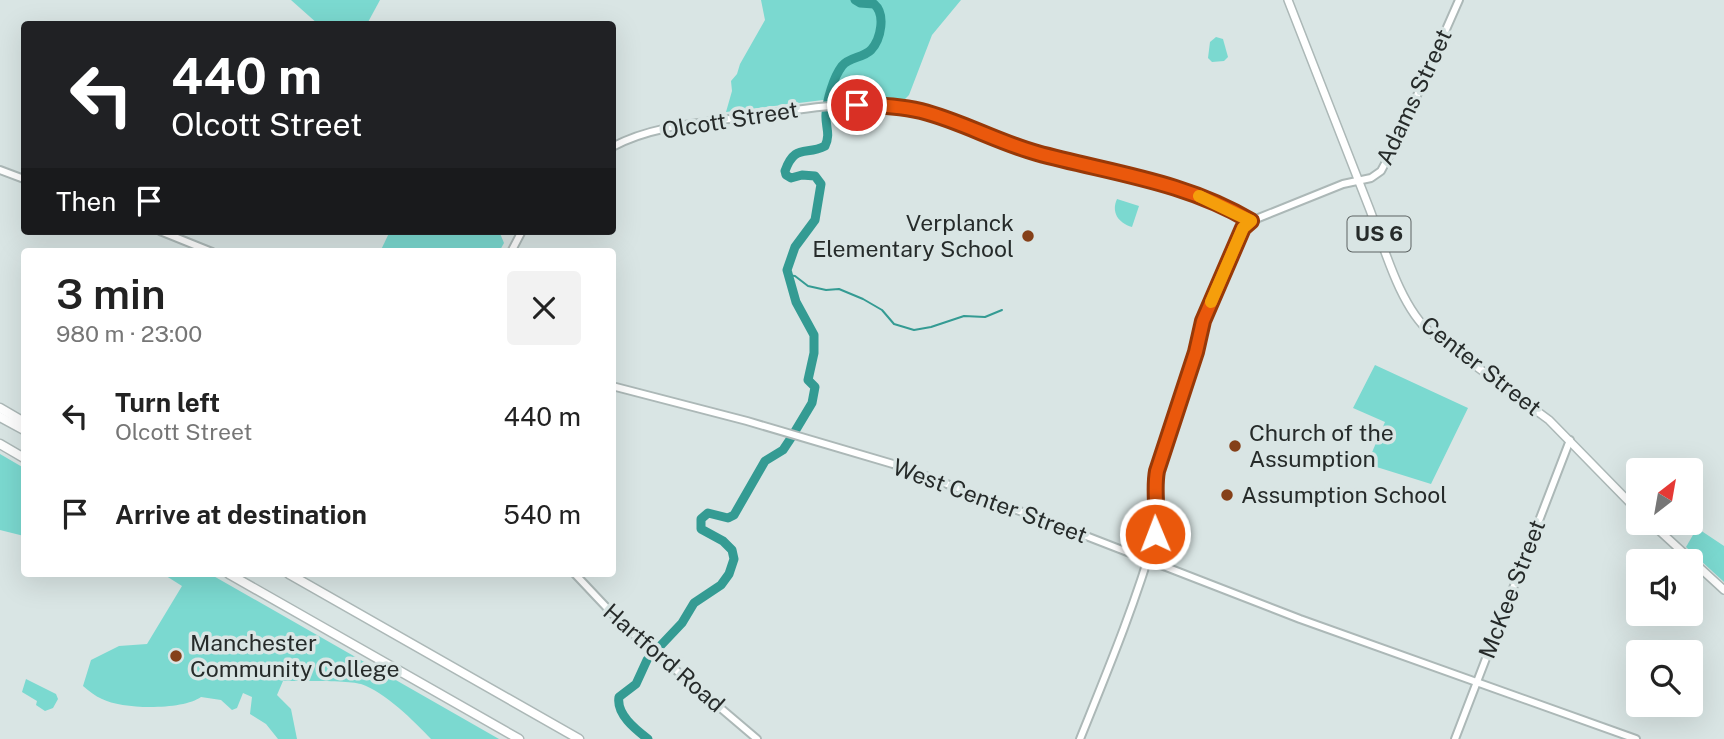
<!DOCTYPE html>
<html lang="en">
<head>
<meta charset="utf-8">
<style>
  :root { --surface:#fff; --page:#f2f2f2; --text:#222; --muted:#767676 }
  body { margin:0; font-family:"Public Sans",sans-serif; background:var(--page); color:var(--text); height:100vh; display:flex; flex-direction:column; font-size:26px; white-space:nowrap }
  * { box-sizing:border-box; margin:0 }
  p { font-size:23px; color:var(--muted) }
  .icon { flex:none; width:38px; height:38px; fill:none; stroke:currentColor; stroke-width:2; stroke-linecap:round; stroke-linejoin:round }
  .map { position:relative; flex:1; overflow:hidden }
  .drawer { position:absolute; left:21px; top:248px; width:595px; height:329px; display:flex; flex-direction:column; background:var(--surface); border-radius:7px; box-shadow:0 7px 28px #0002 }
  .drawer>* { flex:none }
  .top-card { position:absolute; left:21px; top:21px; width:595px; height:214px; border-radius:7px; box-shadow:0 7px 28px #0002; background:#202124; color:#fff; overflow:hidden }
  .needle { width:46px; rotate:31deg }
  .fabs { position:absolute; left:1626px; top:458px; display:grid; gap:14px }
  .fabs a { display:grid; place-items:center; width:77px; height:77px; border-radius:7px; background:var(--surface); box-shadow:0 7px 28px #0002; font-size:35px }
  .pin { position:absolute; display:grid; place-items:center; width:60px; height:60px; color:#fff; margin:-30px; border:4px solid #fff; border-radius:50%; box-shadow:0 2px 7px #0007 }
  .me { position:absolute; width:77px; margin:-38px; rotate:359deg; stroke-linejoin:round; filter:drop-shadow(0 0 5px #0008) }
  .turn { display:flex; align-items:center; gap:24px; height:147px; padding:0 35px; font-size:32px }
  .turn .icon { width:91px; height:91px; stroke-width:2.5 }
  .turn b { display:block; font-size:49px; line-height:60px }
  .then { display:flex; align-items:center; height:66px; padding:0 35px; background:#0003; gap:14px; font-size:26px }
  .round { display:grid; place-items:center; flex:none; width:74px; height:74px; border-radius:7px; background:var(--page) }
  .summary { display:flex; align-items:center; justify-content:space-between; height:119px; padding:0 35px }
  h1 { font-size:42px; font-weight:600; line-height:52px }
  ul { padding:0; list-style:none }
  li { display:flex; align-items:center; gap:21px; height:98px; padding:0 35px }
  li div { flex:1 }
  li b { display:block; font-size:26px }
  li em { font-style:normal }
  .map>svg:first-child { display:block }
  .green { fill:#7bd9d0 }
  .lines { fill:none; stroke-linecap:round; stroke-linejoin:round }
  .stream { stroke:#349b93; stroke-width:2 }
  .river { stroke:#349b93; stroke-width:9 }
  .secondary-casing { stroke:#acb8b7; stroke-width:10 }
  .primary-casing { stroke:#acb8b7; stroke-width:10 }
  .highway-casing { stroke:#acb8b7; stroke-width:11 }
  .secondary { stroke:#fff; stroke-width:6 }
  .primary { stroke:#fff; stroke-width:7 }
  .highway { stroke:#fff; stroke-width:8 }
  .route-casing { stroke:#983908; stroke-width:18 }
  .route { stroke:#ea580c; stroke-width:12 }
  .slow { stroke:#f59e0b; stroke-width:12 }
  .poi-dot { fill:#854019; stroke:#d9e5e4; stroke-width:2.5 }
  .labels { text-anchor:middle; stroke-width:7; stroke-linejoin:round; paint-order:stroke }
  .shield { fill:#d9e5e4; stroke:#5c6362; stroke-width:2 }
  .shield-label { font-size:21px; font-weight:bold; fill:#262b2a }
  .street-label { font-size:23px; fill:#262b2a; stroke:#d9e5e4 }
  .poi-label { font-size:23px; fill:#262b2a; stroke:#d9e5e4; text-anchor:start }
</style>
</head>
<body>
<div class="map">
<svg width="1724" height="739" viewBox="0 0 1724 739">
  <rect width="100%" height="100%" fill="#d9e5e4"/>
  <g class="green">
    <path d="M 291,0 L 380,0 L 367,24 L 318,24 Z"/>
    <path d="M 761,0 L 961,0 L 932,35 L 909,95 L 904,100 L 823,100 L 726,112 L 732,91 L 731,81 L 737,74 L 740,64 L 765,20 Z"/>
    <path d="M 1216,37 L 1223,39 L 1228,57 L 1224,61 L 1212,62 L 1208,58 L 1210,42 Z"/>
    <path d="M 1117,199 L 1139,206 L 1132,227 C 1118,223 1111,212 1117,199 Z"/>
    <path d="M 390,231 L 499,231 L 504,243 L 499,252 L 380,252 Z"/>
    <path d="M 1375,365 L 1468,408 L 1431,484 L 1367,464 L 1385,422 L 1353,408 Z"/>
    <path d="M 0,454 L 24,468 L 24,536 L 0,530 Z"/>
    <path d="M 1697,528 L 1724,546 L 1724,582 L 1686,547 Z"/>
    <path d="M 163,574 L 210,574 L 499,739 L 431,739 C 414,721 385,692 361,684 C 348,680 300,681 283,681 L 277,695 L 291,709 L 297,739 L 278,739 L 266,724 L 250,714 L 252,697 L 243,693 L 237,708 L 232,710 L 221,700 L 201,697 C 183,710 123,710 102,699 C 95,696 89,691 83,686 L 91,660 L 119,646 L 147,644 L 182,586 Z"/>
    <path d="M 26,679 L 56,694 L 58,699 L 53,708 L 45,711 L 36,705 L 37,701 L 22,692 Z"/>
  </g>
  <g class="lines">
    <path class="stream" d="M 787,275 L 795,276 L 808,286 L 826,290 L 839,289 L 863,299 L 882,310 L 894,324 L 914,330 L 931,327 L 964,316 L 985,317 L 1002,310"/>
    <path class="river" d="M 648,739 C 635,729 616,714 619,697 L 636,684 L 647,660 L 682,623 L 694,603 L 721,585 L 729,574 L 734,559 L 732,550 L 723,541 L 701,529 L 701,519 L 708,513 L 728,518 L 734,515 L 765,461 L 783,450 L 791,438 L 812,403 L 815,387 L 808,380 L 814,353 L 814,335 L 796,302 L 787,270 L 795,247 L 815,220 L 821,184 L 815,176 L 802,175 L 791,178 L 786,175 L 785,171 C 795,143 806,156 825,146 C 831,134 825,126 826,114 C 827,100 833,78 842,66 C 849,57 863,58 871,50 C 881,39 886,14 874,4 L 860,3 L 855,0"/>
    <defs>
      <g id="secondary">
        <path d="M 612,147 C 653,125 701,123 746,117 C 801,109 860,98 915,109 C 958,119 997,143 1039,154 C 1112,172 1185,182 1251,221"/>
        <path d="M 0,170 L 24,179"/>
        <path d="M 160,231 L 212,252"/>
        <path d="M 511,252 L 522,231"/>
        <path d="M 612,386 L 747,421 L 893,464 L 1068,529 L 1300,619 L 1636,739"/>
        <path d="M 575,574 L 624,626 L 757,739"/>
        <path d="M 1080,739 C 1107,672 1135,605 1155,535 C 1161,515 1153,493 1157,471 L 1196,352 L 1203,321 L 1243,227 L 1251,221 L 1343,184 L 1371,178 L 1381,171 L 1396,143 L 1459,0"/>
        <path d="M 1455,739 L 1570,440"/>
      </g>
      <g id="primary">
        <path d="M 1288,0 C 1315,70 1343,140 1370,210 C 1384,247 1400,307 1431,333 L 1549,420 L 1638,511"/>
        <path d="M 1651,523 L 1724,590"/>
      </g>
      <g id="highway">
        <path d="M 0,408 L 24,422"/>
        <path d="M 0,417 L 24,430"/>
        <path d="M 0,444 L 24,458"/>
        <path d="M 229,574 L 519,739"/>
        <path d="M 289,574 L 579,739"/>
      </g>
    </defs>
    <use href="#secondary" class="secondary-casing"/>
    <use href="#primary" class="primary-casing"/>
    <use href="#highway" class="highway-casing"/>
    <use href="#secondary" class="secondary"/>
    <use href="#primary" class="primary"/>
    <use href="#highway" class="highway"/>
  </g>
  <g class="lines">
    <defs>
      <path id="route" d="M 857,105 C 878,105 900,106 921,111 C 961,121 997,142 1037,153 C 1110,173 1184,181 1251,221 L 1243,228 L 1203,321 L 1196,352 L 1157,471 C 1153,492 1159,513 1155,534"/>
    </defs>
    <use href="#route" class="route-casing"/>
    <use href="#route" class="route"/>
    <path class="slow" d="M 1199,196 L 1251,221 L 1243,228 L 1211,302"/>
  </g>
  <g class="poi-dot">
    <circle cx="1028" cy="236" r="7"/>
    <circle cx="1235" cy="446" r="7"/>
    <circle cx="1227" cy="495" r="7"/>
    <circle cx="176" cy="656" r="7"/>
  </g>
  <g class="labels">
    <rect class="shield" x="1347.5" y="216.5" width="63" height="35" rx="5"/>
    <g class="shield-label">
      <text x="1379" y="241">US 6</text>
    </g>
    <g class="street-label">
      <text transform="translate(1414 97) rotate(-65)" y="8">Adams Street</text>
      <text transform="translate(730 120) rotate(-9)" y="8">Olcott Street</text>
      <text transform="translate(1481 366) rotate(38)" y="8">Center Street</text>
      <text transform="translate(990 501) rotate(20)" y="8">West Center Street</text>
      <text transform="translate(1512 589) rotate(-69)" y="8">McKee Street</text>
      <text transform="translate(664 658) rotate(41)" y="8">Hartford Road</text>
    </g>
    <g class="poi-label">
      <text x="1014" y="231" text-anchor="end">Verplanck<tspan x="1014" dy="26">Elementary School</tspan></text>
      <text x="1249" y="441">Church of the<tspan x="1249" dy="26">Assumption</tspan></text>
      <text x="1241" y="503">Assumption School</text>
      <text x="190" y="651">Manchester<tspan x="190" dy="26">Community College</tspan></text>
    </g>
  </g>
</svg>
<div class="fabs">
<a><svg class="needle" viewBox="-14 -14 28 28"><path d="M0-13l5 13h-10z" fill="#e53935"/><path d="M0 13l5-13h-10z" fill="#767676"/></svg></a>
<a><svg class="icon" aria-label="sound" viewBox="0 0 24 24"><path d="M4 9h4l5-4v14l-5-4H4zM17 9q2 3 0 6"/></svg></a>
<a><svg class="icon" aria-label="search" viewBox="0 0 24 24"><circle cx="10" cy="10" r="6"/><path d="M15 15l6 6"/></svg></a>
</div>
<div class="pin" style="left:857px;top:105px;background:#d93025"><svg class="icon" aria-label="arrive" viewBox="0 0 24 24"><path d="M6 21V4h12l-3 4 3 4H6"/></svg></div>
<svg class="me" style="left:1155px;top:534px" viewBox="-20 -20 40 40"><circle r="17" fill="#ea580c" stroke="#fff" stroke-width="3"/><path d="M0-11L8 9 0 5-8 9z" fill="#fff"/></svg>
<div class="top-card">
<div class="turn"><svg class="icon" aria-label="left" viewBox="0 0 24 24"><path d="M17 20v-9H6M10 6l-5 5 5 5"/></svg><div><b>440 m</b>Olcott Street</div></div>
<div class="then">Then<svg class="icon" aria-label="arrive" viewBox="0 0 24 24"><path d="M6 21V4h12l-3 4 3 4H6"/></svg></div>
</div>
<section class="drawer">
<div class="summary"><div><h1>3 min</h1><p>980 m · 23:00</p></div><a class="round"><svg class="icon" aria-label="close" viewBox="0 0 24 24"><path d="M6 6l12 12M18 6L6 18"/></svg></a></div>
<ul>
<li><svg class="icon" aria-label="left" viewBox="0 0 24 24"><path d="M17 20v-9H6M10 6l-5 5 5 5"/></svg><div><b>Turn left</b><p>Olcott Street</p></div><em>440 m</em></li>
<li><svg class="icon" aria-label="arrive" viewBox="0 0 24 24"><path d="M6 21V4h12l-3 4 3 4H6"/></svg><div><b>Arrive at destination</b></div><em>540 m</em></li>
</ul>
</section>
</div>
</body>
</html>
